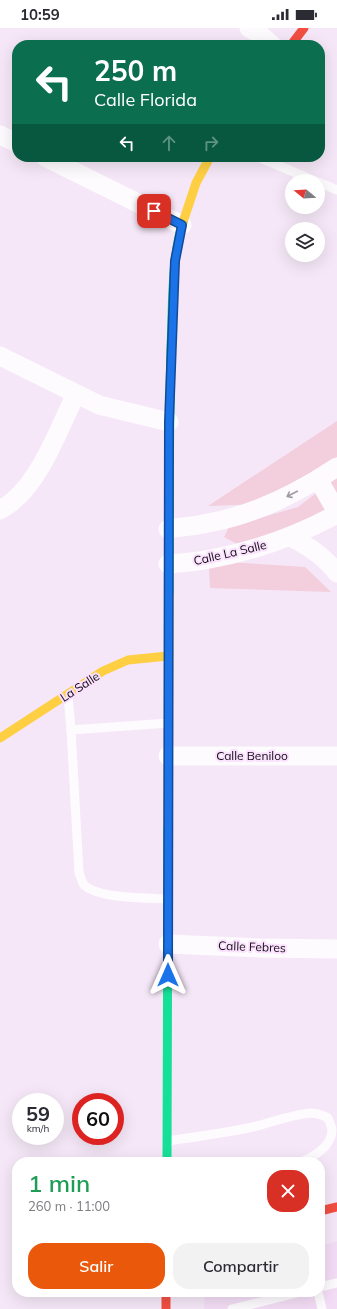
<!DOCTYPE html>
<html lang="es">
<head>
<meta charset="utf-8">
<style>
  :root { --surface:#fff; --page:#f2f2f3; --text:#2b2b33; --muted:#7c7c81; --accent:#ea580c }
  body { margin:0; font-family:Mulish,sans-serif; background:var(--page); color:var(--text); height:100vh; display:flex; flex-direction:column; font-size:15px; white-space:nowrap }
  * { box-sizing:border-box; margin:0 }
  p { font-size:13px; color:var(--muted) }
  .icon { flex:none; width:22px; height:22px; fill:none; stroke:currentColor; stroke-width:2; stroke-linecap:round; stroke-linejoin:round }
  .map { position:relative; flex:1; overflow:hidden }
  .details { position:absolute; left:12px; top:1129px; width:313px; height:140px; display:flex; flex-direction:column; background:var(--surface); border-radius:16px; box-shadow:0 4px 16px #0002 }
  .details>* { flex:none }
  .top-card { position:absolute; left:12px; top:12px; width:313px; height:122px; border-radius:16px; box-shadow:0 4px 16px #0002; background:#0b6e4f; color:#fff; overflow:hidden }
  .needle { width:26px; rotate:288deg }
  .fabs { position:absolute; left:285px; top:146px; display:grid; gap:8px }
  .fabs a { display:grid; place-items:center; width:40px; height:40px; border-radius:50%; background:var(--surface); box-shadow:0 4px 16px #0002; font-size:20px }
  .speed { position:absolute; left:12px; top:1065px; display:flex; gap:8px; font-size:20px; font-weight:700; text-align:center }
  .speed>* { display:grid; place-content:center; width:52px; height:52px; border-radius:50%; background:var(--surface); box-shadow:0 4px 16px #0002; line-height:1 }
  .speed small { font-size:10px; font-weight:400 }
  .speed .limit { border:6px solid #d22; background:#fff; color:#111 }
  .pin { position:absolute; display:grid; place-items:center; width:34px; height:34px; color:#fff; margin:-17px; border-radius:8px; box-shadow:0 2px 6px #0006 }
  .me { position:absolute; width:44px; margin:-22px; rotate:0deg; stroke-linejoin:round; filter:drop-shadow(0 0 3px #0008) }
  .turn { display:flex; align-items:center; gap:14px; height:84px; padding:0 16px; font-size:18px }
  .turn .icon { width:52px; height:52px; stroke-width:2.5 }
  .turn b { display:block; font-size:28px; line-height:34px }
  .lanes { display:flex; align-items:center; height:38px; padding:0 16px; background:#0003; justify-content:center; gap:20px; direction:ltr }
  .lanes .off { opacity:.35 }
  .round { display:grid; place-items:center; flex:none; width:42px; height:42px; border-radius:16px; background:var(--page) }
  .head { display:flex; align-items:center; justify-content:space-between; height:68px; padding:0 16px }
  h1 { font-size:24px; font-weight:600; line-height:30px; color:#1e9e55 }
  .action { display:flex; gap:8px; margin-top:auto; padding:8px 16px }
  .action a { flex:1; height:46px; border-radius:16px; background:var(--accent); color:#fff; font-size:16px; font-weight:600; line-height:46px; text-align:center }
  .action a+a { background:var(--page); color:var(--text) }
  .status { display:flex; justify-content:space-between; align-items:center; height:28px; padding:0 20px; background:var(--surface); direction:ltr }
  .status svg { height:11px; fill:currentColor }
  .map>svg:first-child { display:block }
  .built { fill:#f3ddf6 }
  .green { fill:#f3cedd }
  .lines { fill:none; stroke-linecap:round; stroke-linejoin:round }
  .lane { stroke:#fefbfe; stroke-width:9 }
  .street { stroke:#fefbfe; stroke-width:19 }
  .fast { stroke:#16e098; stroke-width:9 }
  .slow { stroke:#ffcf43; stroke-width:9 }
  .jam { stroke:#f24e42; stroke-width:9 }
  .oneway { stroke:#9f9aa0 }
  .route-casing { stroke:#114b97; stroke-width:10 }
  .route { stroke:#1a73e8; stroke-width:7 }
  .labels { text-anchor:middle; stroke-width:4; stroke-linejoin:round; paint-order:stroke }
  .street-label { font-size:12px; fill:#110912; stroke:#fae1fd }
</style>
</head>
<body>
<div class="status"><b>10:59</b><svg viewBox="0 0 49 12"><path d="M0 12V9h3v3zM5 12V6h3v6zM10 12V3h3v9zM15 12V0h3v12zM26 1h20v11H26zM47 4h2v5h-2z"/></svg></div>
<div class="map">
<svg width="337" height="1281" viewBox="0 0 337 1281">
  <rect width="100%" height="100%" fill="#f5e7f7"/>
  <path class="built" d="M 337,1213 L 337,1281 L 204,1281 L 205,1264 L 320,1264 L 320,1218 Z"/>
  <g class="green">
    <path d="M 337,393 L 337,429 L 305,451 L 260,476 L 208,478 Z"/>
    <path d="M 337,449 L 337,477 L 282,508 L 239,517 L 224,509 L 229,499 L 298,479 Z"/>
    <path d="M 227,534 L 305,539 L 331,564 L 210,560 L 209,538 Z"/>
  </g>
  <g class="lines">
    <g class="lane">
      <path d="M 258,129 L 315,153"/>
      <path d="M 318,154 L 337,162"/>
      <path d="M 68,667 L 71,702 L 79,845 C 81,849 82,854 84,857 C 99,871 148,870 168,871"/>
      <path d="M 71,702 L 168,695"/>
      <path d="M 167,1113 C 196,1109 225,1105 253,1099 C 272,1094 291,1087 311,1085 C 317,1085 322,1087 328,1090 C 329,1094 332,1098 332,1102 C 332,1118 314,1129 300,1134"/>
      <path d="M 320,1259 L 337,1255"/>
      <path d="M 318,1264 L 322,1281"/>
      <path d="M 232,1281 L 301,1264"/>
    </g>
    <g class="street">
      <path d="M 249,0 L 258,5 L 272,17"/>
      <path d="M 0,107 L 17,115"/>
      <path d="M 45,129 L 182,197"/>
      <path d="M 0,328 L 99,377 L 169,394"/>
      <path d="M 318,451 L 337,484"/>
      <path d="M 0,482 C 4,479 9,477 13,473 C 42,449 59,400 76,366"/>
      <path d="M 168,501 C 181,499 195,498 208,495 C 255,487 298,465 337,439"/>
      <path d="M 290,509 C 309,518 324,528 337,545"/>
      <path d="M 168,536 C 180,535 193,534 205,532 C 251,524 295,509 337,486"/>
      <path d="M 168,728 L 337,728"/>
      <path d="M 168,916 L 260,920 L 337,921"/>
    </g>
    <g class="fast">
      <path d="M 169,566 C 169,483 169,401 171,318 C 173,279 171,231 183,194"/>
      <path d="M 167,1134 L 168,800"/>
    </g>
    <g class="slow">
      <path d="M 183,194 L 196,155 L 210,129"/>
      <path d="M 0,710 L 103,643 L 128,632 L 168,628"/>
      <path d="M 168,800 L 169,566"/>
    </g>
    <g class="jam">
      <path d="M 291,17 L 304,0"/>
      <path d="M 320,1183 L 337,1179"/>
      <path d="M 166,1264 L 166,1281"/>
    </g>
  </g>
  <defs><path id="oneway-shaft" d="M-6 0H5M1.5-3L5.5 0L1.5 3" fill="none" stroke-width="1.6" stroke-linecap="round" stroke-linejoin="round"/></defs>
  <use class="oneway" href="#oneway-shaft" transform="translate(292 466) rotate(153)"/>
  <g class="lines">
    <defs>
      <path id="route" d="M 154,183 L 182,197 L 175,233 L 169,394 L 168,947"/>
    </defs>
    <use href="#route" class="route-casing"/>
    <use href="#route" class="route"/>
  </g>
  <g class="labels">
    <g class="street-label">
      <text transform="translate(230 525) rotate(-13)" y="4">Calle La Salle</text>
      <text transform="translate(80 659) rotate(-33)" y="4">La Salle</text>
      <text x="252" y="732">Calle Beniloo</text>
      <text transform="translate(252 919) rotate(2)" y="4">Calle Febres</text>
    </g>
  </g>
</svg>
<div class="fabs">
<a><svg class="needle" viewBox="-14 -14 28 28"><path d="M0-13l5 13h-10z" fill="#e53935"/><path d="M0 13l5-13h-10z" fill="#7c7c81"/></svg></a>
<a><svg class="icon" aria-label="layers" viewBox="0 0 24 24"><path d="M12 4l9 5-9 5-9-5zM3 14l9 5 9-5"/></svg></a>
</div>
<div class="speed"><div>59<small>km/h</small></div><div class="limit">60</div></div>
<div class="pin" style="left:154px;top:183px;background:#d93025"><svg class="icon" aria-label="arrive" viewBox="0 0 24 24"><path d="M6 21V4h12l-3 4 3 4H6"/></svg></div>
<svg class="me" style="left:168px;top:947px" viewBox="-20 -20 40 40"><path d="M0-17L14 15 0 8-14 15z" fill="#1a73e8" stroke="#fff" stroke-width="4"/></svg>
<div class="top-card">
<div class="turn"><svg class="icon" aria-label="left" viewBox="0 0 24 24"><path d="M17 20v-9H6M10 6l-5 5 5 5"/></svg><div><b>250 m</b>Calle Florida</div></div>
<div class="lanes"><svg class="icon" aria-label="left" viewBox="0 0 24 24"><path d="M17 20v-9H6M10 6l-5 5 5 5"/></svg><svg class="icon off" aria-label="ahead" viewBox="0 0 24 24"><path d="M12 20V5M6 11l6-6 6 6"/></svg><svg class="icon off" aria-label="right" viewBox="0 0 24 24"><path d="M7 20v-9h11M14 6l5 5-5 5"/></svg></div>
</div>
<section class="details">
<div class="head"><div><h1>1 min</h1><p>260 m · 11:00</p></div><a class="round" style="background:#d93025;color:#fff"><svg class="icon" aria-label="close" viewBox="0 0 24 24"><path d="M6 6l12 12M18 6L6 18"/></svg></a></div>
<div class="action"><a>Salir</a><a>Compartir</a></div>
</section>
</div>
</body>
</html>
